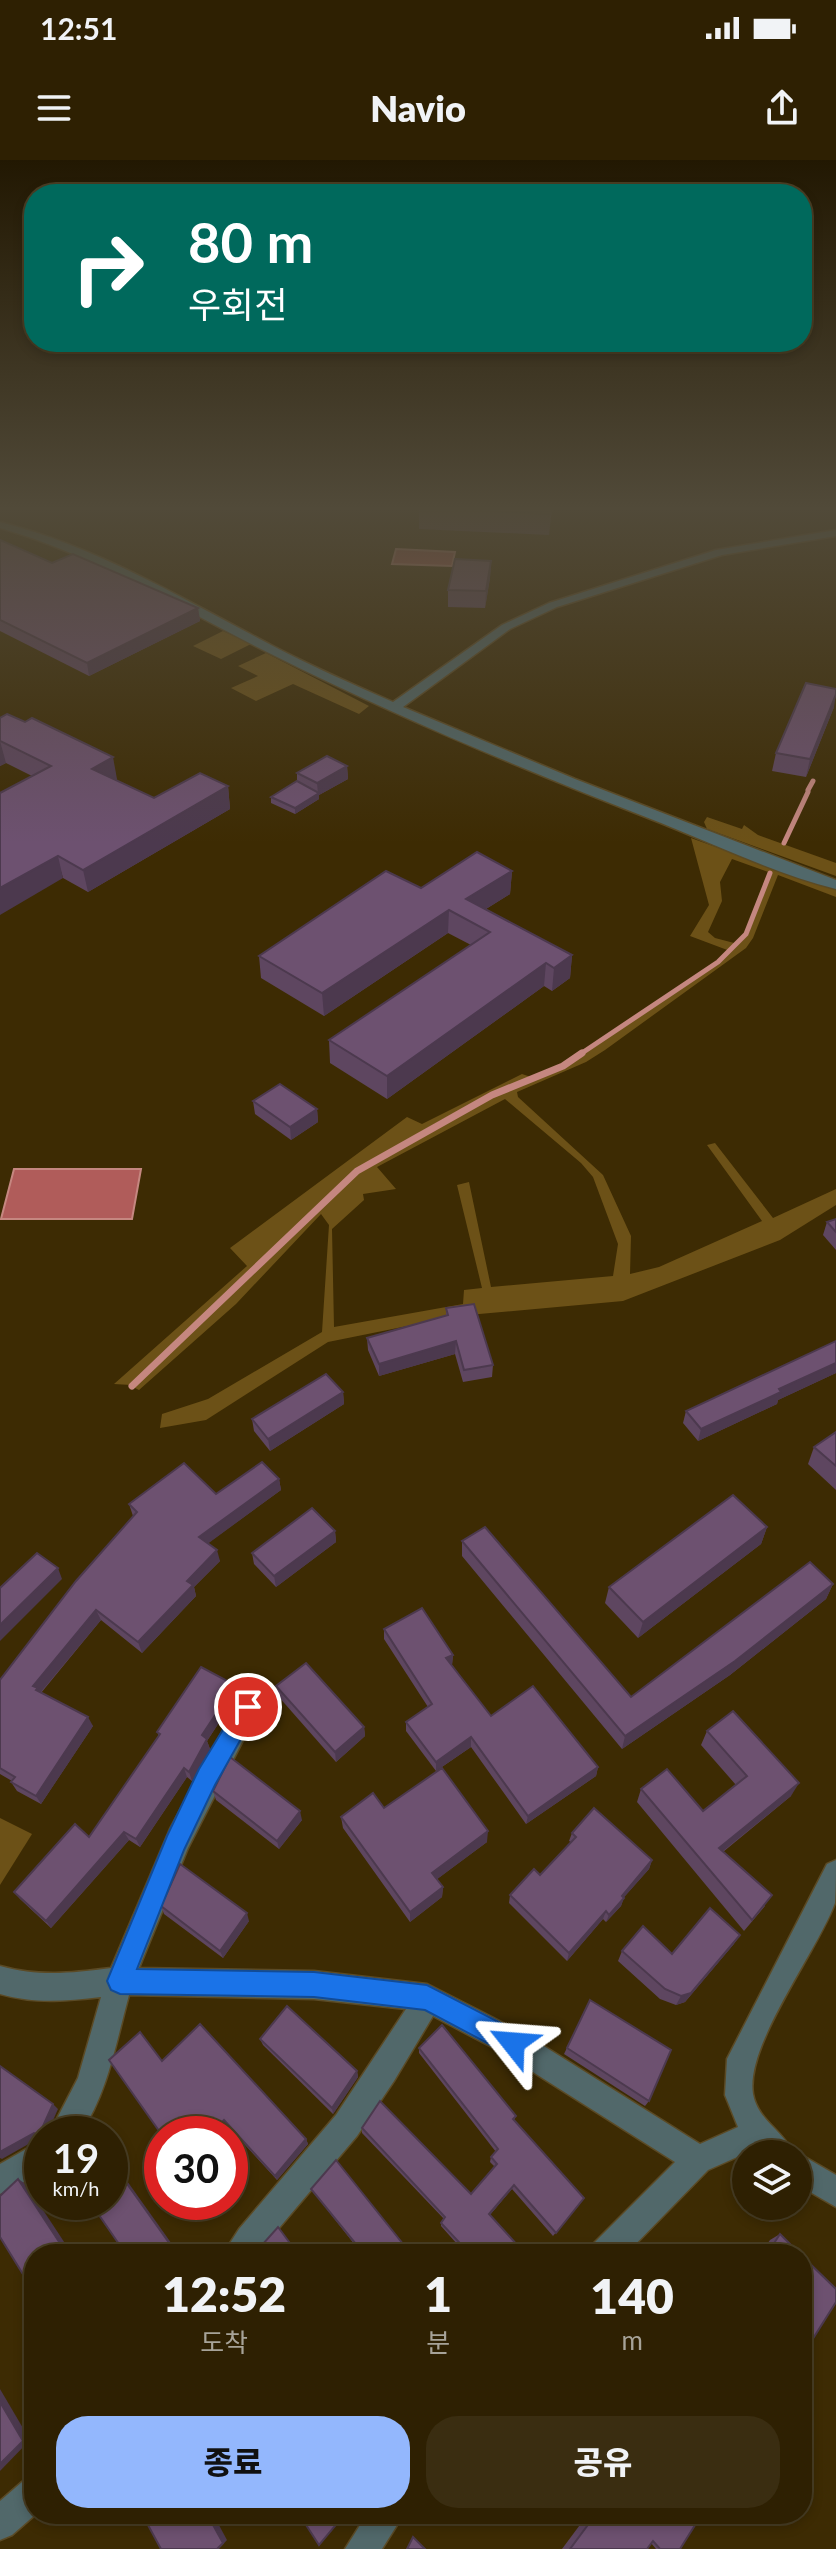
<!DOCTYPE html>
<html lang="ko">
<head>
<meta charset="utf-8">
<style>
  :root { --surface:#2e2002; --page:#3a2d11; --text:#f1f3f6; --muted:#a7a399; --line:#493e24; --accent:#93b7fd }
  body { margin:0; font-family:Lato,"Noto Sans KR",sans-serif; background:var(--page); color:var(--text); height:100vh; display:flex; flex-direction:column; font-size:30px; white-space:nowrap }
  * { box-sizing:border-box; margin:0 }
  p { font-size:26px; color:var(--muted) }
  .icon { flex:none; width:44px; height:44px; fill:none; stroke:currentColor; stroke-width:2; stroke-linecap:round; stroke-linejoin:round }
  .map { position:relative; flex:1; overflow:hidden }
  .sheet { position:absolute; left:24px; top:2084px; width:788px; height:280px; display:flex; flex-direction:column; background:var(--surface); border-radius:32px; box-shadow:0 4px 12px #0003,0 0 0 2px var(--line) }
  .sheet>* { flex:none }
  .hud { position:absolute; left:24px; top:24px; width:788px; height:168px; border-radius:32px; box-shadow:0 4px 12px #0003,0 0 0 2px var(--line); background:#00695c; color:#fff; overflow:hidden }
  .controls { position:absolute; left:732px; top:1980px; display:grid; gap:16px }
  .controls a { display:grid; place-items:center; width:80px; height:80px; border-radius:50%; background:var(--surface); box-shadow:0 4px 12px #0003,0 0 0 2px var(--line); font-size:40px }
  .speed { position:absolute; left:24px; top:1956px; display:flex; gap:16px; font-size:40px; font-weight:700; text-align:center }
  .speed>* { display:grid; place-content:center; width:104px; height:104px; border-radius:50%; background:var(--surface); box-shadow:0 4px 12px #0003,0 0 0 2px var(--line); line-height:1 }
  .speed small { font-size:20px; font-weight:400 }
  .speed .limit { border:12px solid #d22; background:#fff; color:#111 }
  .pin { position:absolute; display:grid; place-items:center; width:68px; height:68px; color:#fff; margin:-34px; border:4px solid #fff; border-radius:50%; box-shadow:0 2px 8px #0007 }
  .me { position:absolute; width:88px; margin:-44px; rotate:298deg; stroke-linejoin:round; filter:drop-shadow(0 0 6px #0008) }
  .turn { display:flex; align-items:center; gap:28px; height:168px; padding:0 32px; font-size:36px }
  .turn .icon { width:104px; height:104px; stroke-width:2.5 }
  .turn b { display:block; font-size:56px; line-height:68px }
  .eta { display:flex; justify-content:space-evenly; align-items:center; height:136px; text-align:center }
  .eta b { font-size:48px; font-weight:800; line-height:56px }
  .cta { display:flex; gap:16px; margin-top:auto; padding:16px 32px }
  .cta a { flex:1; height:92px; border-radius:32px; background:var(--accent); color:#111; font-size:32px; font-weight:800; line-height:92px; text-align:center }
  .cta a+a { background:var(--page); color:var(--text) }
  .status { display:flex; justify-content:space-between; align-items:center; height:56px; padding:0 40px; background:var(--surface); direction:ltr }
  .status svg { height:22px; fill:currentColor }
  header { display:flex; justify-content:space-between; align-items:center; height:104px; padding:0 32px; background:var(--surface); font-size:36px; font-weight:800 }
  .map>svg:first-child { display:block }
  .green { fill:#6c5117; fill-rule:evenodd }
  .water { fill:#b05c5a; stroke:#c58780; stroke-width:2 }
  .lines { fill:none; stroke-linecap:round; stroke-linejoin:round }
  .stream-far1 { stroke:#c58780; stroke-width:5 }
  .stream { stroke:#c58780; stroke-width:7 }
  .minor-casing { stroke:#5b4a25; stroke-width:3 }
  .minor { fill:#51686a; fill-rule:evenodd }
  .wall { fill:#5e4660 }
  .shaded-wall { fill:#4c394e }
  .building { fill:#6d5170; stroke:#4c394e; stroke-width:2 }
  .route { fill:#1a73e8; stroke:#114b97; stroke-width:2 }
</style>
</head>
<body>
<div class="status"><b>12:51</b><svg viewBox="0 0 49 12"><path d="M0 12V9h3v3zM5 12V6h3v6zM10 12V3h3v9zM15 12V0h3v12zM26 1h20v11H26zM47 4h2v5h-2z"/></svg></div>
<header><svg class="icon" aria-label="menu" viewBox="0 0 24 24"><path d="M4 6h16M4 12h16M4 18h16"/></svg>Navio<svg class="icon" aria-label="share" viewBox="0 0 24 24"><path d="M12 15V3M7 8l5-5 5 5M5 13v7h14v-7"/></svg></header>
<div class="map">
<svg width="836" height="2389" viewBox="0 0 836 2389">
  <rect width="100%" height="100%" fill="#3d2b03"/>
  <g class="green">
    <path d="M 223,471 L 251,484 L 221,499 L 193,486 Z"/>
    <path d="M 266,493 L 369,546 L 359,554 L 293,524 L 256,541 L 231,528 L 258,516 L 238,506 Z"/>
    <path d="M 707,657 L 742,669 L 744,665 L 758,675 L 836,703 L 836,716 L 707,669 L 704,662 Z"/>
    <path d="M 691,678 L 836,730 L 836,737 L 778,715 L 753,778 L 746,788 L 605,890 L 586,902 L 517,932 L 518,937 L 603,1015 L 631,1076 L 630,1114 L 659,1107 L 762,1061 L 707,985 L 715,983 L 773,1058 L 836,1029 L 836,1045 L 780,1080 L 623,1141 L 457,1156 L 328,1182 L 206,1260 L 160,1268 L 162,1254 L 208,1239 L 322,1172 L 329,1065 L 321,1054 L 236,1144 L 139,1230 L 133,1227 L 359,1012 L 493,935 L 564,907 L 719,803 L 748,775 L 771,713 L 732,699 L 720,722 L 722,741 L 708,772 L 715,778 L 738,784 L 730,791 L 690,776 L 709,745 ZM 505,939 L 581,1003 L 593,1017 L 618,1084 L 613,1116 L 491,1127 L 469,1022 L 457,1025 L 482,1128 L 464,1130 L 463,1144 L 334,1167 L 332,1069 L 364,1040 L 363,1034 L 396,1029 L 377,1007 Z"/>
    <path d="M 522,914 L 534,918 L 502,929 L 439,961 L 356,1010 L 131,1225 L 114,1224 L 247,1106 L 230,1088 L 407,957 L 422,964 Z"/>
    <path d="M 0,1658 L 32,1674 L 0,1725 Z"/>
  </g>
  <g class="water">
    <path d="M 396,389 L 455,392 L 452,406 L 392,404 Z"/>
    <path d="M 14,1009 L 141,1009 L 132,1059 L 1,1059 Z"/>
  </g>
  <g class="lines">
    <g class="stream-far1">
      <path d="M 808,630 L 813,621"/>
      <path d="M 784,683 L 808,632"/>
      <path d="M 579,895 L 718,802 L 746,774 L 770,713"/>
    </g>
    <path class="stream" d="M 132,1226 L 357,1011 L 492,935 L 563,906 L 582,893"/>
    <defs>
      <g id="minor">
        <path d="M 0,362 C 98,387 183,439 271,485 C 311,506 352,524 393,542 L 502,465 L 549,443 L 716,390 L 836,370 L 836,376 L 722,395 L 557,447 L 510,469 L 403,547 L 575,619 L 836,720 L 836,729 C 777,714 718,686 661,663 C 529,612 399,558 273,495 C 182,450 98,396 0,368 Z"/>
        <path d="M 248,1536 L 256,1539 L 260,1547 L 188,1688 L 139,1808 L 314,1811 L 427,1824 L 523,1873 L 700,1984 L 738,1967 L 725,1935 L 727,1899 L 827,1704 L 836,1700 C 836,1713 836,1731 835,1743 C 817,1792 745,1885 753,1934 C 758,1961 784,1971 794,1994 L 757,1994 L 753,1990 L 708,2010 L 626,2094 L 590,2094 L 594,2083 L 675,2002 L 503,1893 L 433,1856 L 394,1921 L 357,1976 L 257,2094 L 223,2094 L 239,2069 L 336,1955 L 406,1849 L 314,1839 L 129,1835 C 116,1882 108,1933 80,1974 L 49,1974 L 78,1918 L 101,1837 C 65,1841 35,1844 0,1834 L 0,1806 C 39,1817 72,1813 111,1808 L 170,1669 L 240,1539 Z"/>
        <path d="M 42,1980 L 42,2013 L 0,2034 L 0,2004 Z"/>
        <path d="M 798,1993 L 836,2015 L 836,2047 L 798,2025 Z"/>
        <path d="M 34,2317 L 36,2354 L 12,2375 L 0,2380 L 0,2341 L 22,2322 Z"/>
        <path d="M 367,2354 L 404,2354 L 382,2389 L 345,2389 Z"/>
      </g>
    </defs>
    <use href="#minor" class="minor-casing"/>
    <use href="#minor" class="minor"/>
  </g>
  <g class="wall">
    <path d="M 419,349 L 552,349 L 549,375 L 419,369 Z"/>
    <path d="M 0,380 L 52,403 L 198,448 L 200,461 L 89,516 L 0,471 Z"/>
    <path d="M 491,401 L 490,418 L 485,448 L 448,447 L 448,430 Z"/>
    <path d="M 834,547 L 806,617 L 772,611 L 776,593 Z"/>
    <path d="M 0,558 L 117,619 L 116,620 L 154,638 L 228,626 L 230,649 L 88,732 L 63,718 L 32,616 L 6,603 L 0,606 Z"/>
    <path d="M 347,606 L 348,619 L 319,635 L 319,639 L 295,654 L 271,643 L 271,637 L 297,621 L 297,613 Z"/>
    <path d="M 512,711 L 510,734 L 486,749 L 572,795 L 570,818 L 552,831 L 544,826 L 387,939 L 330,903 L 329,880 L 471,785 L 448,773 L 324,856 L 261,818 L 259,796 L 421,728 Z"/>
    <path d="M 253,941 L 317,949 L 318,962 L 291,980 L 255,954 Z"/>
    <path d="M 836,1059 L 836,1090 L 823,1075 L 827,1062 Z"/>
    <path d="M 446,1148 L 493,1205 L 492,1217 L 463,1222 L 455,1194 L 379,1216 L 368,1190 L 367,1178 L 446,1155 Z"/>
    <path d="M 836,1181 L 836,1213 L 778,1240 L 777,1244 L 698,1281 L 683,1263 L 686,1251 Z"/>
    <path d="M 343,1232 L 344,1244 L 270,1291 L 254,1271 L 252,1259 Z"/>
    <path d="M 836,1272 L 836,1330 L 808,1304 L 814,1287 Z"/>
    <path d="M 279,1319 L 281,1330 L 208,1383 L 220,1401 L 194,1427 L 196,1436 L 142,1493 L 101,1460 L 41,1533 L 93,1566 L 41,1644 L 17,1631 L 11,1622 L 12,1621 L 0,1614 L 0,1520 L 133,1356 L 129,1344 L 216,1334 Z"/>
    <path d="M 767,1367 L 761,1384 L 638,1478 L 605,1443 L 609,1427 Z"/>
    <path d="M 335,1371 L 336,1382 L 276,1427 L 254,1404 L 252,1393 Z"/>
    <path d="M 462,1381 L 631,1537 L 833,1424 L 826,1439 L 730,1515 L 622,1589 L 462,1396 Z"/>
    <path d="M 384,1469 L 453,1495 L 452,1505 L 491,1556 L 598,1607 L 596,1616 L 526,1664 L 471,1587 L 436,1611 L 406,1571 L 406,1562 L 428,1547 L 384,1479 Z"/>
    <path d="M 276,1526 L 364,1567 L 365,1576 L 336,1602 L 278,1536 Z"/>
    <path d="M 237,1535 L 207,1581 L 210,1589 L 192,1621 L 187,1617 L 140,1687 L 129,1680 L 51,1768 L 20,1739 L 14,1732 L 89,1677 L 159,1576 L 157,1572 Z"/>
    <path d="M 707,1571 L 791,1636 L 723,1692 L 765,1746 L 744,1771 L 637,1642 L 641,1629 L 703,1651 L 736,1625 L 701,1585 Z"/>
    <path d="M 213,1631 L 302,1660 L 279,1689 L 216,1640 Z"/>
    <path d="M 384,1648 L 487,1682 L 437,1719 L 443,1727 L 442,1737 L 410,1762 L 343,1668 L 341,1657 Z"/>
    <path d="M 572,1673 L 652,1700 L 649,1709 L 624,1737 L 621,1746 L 606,1762 L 603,1759 L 567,1801 L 509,1743 L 510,1735 L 540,1715 L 571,1682 L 569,1681 Z"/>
    <path d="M 161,1746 L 249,1761 L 223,1798 L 164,1754 Z"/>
    <path d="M 740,1775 L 733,1785 L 685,1842 L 676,1845 L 660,1839 L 618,1801 L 622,1791 L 672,1794 Z"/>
    <path d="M 590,1840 L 649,1941 L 645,1946 L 564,1894 Z"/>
    <path d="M 260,1879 L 357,1911 L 358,1917 L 333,1954 L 263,1885 Z"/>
    <path d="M 419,1888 L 516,1956 L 514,1960 L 584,2038 L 553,2076 L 512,2029 L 490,2055 L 517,2094 L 466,2094 L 441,2066 L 441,2063 L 444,2059 L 362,1973 L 362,1968 L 471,2034 L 495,2007 L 490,2002 L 491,1997 L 496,1992 L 419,1893 Z"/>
    <path d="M 162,1901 L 306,1979 L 308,1984 L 277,2020 L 227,1965 L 218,1974 L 162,1974 Z"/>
    <path d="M 311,2029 L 411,2094 L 362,2094 Z"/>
    <path d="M 780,2074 L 800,2094 L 760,2094 L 770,2080 Z"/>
    <path d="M 588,2354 L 702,2354 L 680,2389 L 656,2389 L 651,2383 L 647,2389 L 562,2389 Z"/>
  </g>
  <g class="shaded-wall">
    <path d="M 491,401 L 490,418 L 485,448 L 486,431 Z"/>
    <path d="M 198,448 L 200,461 L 89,516 L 87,503 Z"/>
    <path d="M 836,534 L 834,547 L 806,617 L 810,599 Z"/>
    <path d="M 0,581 L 6,603 L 0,606 Z"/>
    <path d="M 113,597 L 117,619 L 96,631 L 92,609 Z"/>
    <path d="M 347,606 L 348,619 L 319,635 L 319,639 L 295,654 L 295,648 L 318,634 L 317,623 Z"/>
    <path d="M 228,626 L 230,649 L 88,732 L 83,710 Z"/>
    <path d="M 58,696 L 63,718 L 0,755 L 0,728 Z"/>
    <path d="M 512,711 L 510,734 L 468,760 L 466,739 Z"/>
    <path d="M 449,750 L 448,773 L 324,856 L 322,833 Z"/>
    <path d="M 572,795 L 570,818 L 552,831 L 554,808 Z"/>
    <path d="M 546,803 L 544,826 L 387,939 L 387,916 Z"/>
    <path d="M 317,949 L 318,962 L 291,980 L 290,967 Z"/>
    <path d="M 456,1181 L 455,1194 L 379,1216 L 379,1204 Z"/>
    <path d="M 836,1203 L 836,1213 L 778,1240 L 777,1244 L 698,1281 L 701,1269 L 779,1229 Z"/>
    <path d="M 343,1232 L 344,1244 L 270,1291 L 268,1279 Z"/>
    <path d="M 279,1319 L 281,1330 L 202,1388 L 199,1377 Z"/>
    <path d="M 767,1367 L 761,1384 L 638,1478 L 643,1462 Z"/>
    <path d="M 335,1371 L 336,1382 L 276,1427 L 274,1416 Z"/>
    <path d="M 217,1390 L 220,1401 L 194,1427 L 196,1436 L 142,1493 L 138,1482 L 187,1421 Z"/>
    <path d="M 58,1408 L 62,1419 L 0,1481 L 0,1465 Z"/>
    <path d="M 833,1424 L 826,1439 L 730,1515 L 622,1589 L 625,1576 Z"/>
    <path d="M 96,1450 L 101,1460 L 40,1533 L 43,1538 L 33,1526 Z"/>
    <path d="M 453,1495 L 452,1505 L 446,1509 L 446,1498 Z"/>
    <path d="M 235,1525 L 237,1535 L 207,1581 L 210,1589 L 192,1621 L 189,1612 L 202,1575 Z"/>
    <path d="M 88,1557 L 93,1566 L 41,1644 L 36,1636 Z"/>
    <path d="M 364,1567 L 365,1576 L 336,1602 L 335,1592 Z"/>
    <path d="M 471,1577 L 471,1587 L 436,1611 L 436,1602 Z"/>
    <path d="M 598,1607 L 596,1616 L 526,1664 L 528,1656 Z"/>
    <path d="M 184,1608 L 187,1617 L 140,1687 L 136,1679 Z"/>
    <path d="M 799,1623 L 791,1636 L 712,1700 L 719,1688 Z"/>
    <path d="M 300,1651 L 302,1660 L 279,1689 L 277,1681 Z"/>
    <path d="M 488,1671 L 487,1682 L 432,1723 L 432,1713 Z"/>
    <path d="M 124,1672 L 129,1680 L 51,1768 L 46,1761 Z"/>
    <path d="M 652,1700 L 649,1709 L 619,1743 L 622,1736 Z"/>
    <path d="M 443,1727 L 442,1737 L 410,1762 L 410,1752 Z"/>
    <path d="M 624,1738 L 621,1746 L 606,1762 L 609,1755 Z"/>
    <path d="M 606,1751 L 603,1759 L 567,1801 L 569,1793 Z"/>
    <path d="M 247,1753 L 249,1761 L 223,1798 L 220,1791 Z"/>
    <path d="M 740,1775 L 733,1785 L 685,1842 L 676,1845 L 681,1836 Z"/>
    <path d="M 357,1911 L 358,1917 L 333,1954 L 332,1948 Z"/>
    <path d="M 53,1944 L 58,1949 L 47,1974 L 42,1974 L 42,1978 L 39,1975 Z"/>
    <path d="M 224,1960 L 227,1965 L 218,1974 L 210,1974 Z"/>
    <path d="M 34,1973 L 41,1977 L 2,1999 L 0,1998 L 0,1992 Z"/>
    <path d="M 306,1979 L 308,1984 L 277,2020 L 275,2016 Z"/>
    <path d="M 110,1997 L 179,2094 L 177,2094 L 110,2000 Z"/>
    <path d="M 18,2019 L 26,2024 L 72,2094 L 67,2094 Z"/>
    <path d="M 514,2025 L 512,2029 L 488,2057 L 489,2054 Z"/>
    <path d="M 0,2229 L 30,2280 L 0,2311 Z"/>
    <path d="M 207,2354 L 213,2354 L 227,2380 L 219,2389 L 217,2389 Z"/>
  </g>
  <g class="building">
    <path d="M 441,349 L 552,349 L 551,354 Z"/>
    <path d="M 0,380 L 52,403 L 73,394 L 198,448 L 87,503 L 0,460 Z"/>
    <path d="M 455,399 L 491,401 L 486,431 L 448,430 Z"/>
    <path d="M 806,523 L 836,529 L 836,534 L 810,599 L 776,593 Z"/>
    <path d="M 7,554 L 25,562 L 32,558 L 113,597 L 92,609 L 154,638 L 200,613 L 228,626 L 83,710 L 58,696 L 0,728 L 0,633 L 51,606 L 0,581 L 0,558 Z"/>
    <path d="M 327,596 L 347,606 L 317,623 L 297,613 Z"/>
    <path d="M 297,621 L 319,633 L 295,648 L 271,637 Z"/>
    <path d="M 477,692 L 512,711 L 466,739 L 572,795 L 554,808 L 546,803 L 387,916 L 329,880 L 490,772 L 449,750 L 322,833 L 259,796 L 386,711 L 421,728 Z"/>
    <path d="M 280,924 L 317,949 L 290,967 L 253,941 Z"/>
    <path d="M 836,1059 L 836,1072 L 827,1062 Z"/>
    <path d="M 474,1144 L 493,1205 L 464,1210 L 456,1181 L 379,1204 L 367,1178 L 448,1155 L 446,1148 Z"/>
    <path d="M 836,1181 L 836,1203 L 779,1229 L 781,1232 L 701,1269 L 686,1251 Z"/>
    <path d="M 326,1214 L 343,1232 L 268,1279 L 252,1259 Z"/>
    <path d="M 836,1272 L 836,1306 L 814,1287 Z"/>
    <path d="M 262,1302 L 279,1319 L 199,1377 L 217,1390 L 187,1421 L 193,1425 L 138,1482 L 96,1450 L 33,1526 L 38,1528 L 36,1530 L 88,1557 L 36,1636 L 11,1622 L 15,1617 L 0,1608 L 0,1520 L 76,1421 L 137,1352 L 129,1344 L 184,1303 L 216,1334 Z"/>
    <path d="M 733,1335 L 767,1367 L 643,1462 L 609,1427 Z"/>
    <path d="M 312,1348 L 335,1371 L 274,1416 L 252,1393 Z"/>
    <path d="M 485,1367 L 631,1537 L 810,1402 L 833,1424 L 735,1501 L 625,1576 L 462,1381 Z"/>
    <path d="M 37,1393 L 58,1408 L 0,1465 L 0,1428 Z"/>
    <path d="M 422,1448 L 453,1495 L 446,1498 L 491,1556 L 533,1526 L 598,1607 L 528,1656 L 471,1577 L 436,1602 L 406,1562 L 432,1544 L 384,1469 Z"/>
    <path d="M 306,1503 L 364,1567 L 335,1592 L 276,1526 Z"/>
    <path d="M 201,1507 L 235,1525 L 202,1575 L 207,1579 L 189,1612 L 184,1608 L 136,1679 L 124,1672 L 46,1761 L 14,1732 L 75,1664 L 89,1677 L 160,1574 L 157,1572 Z"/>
    <path d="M 733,1551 L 799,1623 L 719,1688 L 772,1735 L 752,1760 L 641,1629 L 667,1609 L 703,1651 L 747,1616 L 707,1571 Z"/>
    <path d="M 230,1597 L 300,1651 L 277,1681 L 213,1631 Z"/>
    <path d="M 442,1608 L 488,1671 L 432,1713 L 443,1727 L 410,1752 L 341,1657 L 373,1633 L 384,1648 Z"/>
    <path d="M 594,1648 L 652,1700 L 622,1736 L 624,1738 L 609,1755 L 606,1751 L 569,1793 L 510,1735 L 534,1709 L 540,1715 L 576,1677 L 572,1673 Z"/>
    <path d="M 180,1704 L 247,1753 L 220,1791 L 161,1746 Z"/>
    <path d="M 710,1748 L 740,1775 L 691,1833 L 681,1836 L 665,1829 L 622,1791 L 643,1766 L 672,1794 Z"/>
    <path d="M 590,1840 L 671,1890 L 649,1941 L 567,1888 Z"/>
    <path d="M 287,1846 L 357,1911 L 332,1948 L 260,1879 Z"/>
    <path d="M 200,1864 L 306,1979 L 275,2016 L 224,1960 L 210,1974 L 162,1974 L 162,1975 L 109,1900 L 140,1872 L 162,1901 Z"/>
    <path d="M 442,1865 L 516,1956 L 513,1959 L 584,2038 L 556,2073 L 514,2025 L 489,2054 L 520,2088 L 516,2094 L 470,2094 L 441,2063 L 445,2057 L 362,1968 L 380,1941 L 471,2034 L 497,2004 L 491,1997 L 498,1989 L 419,1888 Z"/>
    <path d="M 0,1906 L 53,1944 L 39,1975 L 34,1973 L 0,1992 Z"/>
    <path d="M 80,1965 L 92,1974 L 44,1974 L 43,1972 L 74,1972 Z"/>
    <path d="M 110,2000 L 177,2094 L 119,2094 L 117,2090 L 121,2087 L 90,2042 L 110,2042 Z"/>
    <path d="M 336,2000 L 411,2094 L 364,2094 L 311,2029 Z"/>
    <path d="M 18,2019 L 67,2094 L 34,2094 L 34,2132 L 0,2077 L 0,2036 Z"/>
    <path d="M 278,2067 L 298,2094 L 254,2094 Z"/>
    <path d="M 780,2074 L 800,2094 L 767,2094 Z"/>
    <path d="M 802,2096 L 836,2129 L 836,2142 L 802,2196 Z"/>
    <path d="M 0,2242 L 23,2281 L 0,2304 Z"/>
    <path d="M 142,2354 L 207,2354 L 223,2383 L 217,2389 L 161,2389 Z"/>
    <path d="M 299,2354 L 345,2354 L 319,2385 Z"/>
    <path d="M 596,2354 L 702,2354 L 680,2389 L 660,2389 L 653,2381 L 647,2389 L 570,2389 Z"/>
    <path d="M 413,2377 L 425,2389 L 407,2389 Z"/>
  </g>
  <linearGradient id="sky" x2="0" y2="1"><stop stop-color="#221802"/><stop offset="0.51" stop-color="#514a39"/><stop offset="1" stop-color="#514a39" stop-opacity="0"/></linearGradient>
  <rect width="836" height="683" fill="url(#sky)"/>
  <path class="route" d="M 248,1537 L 256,1540 L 259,1547 L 215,1625 L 184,1690 L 137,1809 L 314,1812 L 427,1825 L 522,1874 L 525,1883 L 522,1892 L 513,1895 L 504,1892 L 425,1850 L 314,1837 L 120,1834 L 111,1830 L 107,1821 L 167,1676 L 199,1609 L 241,1540 Z"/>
</svg>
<div class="controls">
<a><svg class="icon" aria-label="layers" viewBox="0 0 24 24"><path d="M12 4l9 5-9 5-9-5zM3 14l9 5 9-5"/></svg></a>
</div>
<div class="speed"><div>19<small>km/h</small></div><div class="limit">30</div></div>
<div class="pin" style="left:248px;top:1547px;background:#d93025"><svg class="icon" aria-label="arrive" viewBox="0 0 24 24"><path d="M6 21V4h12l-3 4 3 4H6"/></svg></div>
<svg class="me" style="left:513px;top:1883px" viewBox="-20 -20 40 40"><path d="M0-17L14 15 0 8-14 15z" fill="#1a73e8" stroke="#fff" stroke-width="4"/></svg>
<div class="hud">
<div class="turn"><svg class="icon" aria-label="right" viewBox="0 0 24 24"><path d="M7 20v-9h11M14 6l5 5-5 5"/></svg><div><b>80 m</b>우회전</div></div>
</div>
<section class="sheet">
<div class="eta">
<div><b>12:52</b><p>도착</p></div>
<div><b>1</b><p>분</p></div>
<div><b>140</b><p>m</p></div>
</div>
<div class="cta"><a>종료</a><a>공유</a></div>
</section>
</div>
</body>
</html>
